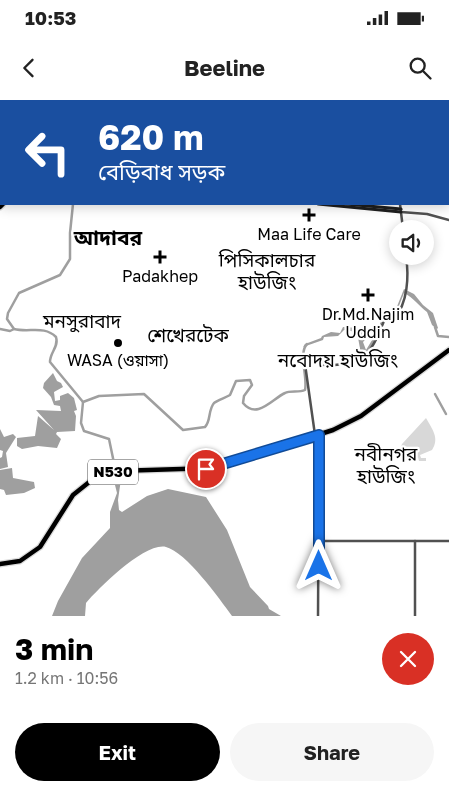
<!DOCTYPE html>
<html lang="en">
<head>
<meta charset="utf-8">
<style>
  :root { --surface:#fff; --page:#f6f6f6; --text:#222; --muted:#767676; --accent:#000 }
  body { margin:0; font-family:"Golos Text","Noto Sans Bengali",sans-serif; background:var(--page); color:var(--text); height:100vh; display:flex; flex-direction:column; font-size:19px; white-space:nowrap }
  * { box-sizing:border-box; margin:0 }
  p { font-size:16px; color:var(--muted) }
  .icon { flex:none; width:28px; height:28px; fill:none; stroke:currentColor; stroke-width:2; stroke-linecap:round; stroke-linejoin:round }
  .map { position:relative; height:516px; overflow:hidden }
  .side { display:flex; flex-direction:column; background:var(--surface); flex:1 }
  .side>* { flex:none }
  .hud { position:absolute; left:0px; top:0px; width:450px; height:105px; box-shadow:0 2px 12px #0003; background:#1a4fa0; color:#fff; overflow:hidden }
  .fabs { position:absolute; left:389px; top:120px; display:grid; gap:10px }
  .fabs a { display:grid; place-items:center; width:45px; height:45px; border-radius:50%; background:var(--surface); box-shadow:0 2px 12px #0003; font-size:25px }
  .pin { position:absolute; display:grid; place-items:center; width:42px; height:42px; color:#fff; margin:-21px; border:2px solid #fff; border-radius:50%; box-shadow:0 1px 5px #0007 }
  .me { position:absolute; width:55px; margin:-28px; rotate:0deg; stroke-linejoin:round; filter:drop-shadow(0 0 4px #0008) }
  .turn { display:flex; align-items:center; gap:18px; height:105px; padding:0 15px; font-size:22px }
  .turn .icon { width:65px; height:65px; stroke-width:2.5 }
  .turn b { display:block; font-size:35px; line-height:42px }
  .round { display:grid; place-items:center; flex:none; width:52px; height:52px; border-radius:26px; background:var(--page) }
  .summary { display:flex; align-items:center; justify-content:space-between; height:85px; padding:0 15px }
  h1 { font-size:30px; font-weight:700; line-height:38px; color:var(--accent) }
  .primary-button { display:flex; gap:10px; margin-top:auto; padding:10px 15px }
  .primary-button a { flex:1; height:58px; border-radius:30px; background:var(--accent); color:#fff; font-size:20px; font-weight:700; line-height:58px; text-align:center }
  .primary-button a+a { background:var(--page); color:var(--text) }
  .status { display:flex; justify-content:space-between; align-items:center; height:35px; padding:0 25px; background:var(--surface); direction:ltr }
  .status svg { height:14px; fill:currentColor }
  header { display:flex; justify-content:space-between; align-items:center; height:65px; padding:0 15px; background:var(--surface); font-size:22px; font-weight:700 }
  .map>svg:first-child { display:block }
  .green { fill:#d8d8d8 }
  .water { fill:#9f9f9f }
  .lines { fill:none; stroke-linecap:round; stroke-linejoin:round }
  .canal { stroke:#9f9f9f; stroke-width:2.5 }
  .trunk-casing { stroke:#dbdbdb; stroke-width:7 }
  .tertiary { stroke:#515151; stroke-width:2.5 }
  .secondary { stroke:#1e1e1e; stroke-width:3 }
  .trunk { stroke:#000; stroke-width:4.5 }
  .route-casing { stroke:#114b97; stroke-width:12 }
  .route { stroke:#1a73e8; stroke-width:9 }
  .poi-dot { fill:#000; stroke:#fff; stroke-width:2 }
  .labels { text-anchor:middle; stroke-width:4.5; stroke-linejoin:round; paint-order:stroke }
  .shield { fill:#fff; stroke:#4c4c4c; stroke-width:1 }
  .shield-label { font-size:15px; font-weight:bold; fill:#000 }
  .poi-label { font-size:16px; fill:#000; stroke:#fff }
  .quarter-label { font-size:19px; fill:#000; stroke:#fff }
  .district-label { font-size:21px; font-weight:bold; fill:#000; stroke:#fff }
</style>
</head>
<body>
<div class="status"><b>10:53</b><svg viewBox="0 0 49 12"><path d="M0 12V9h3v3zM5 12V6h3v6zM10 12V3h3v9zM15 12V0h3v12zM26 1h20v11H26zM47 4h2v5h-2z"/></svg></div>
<header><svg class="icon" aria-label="back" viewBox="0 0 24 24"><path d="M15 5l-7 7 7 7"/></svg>Beeline<svg class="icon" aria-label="search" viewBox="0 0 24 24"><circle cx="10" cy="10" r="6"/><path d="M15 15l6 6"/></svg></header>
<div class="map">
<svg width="449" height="516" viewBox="0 0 449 516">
  <rect width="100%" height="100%" fill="#fff"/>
  <path class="green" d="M 426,318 C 432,329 440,338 432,350 L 420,355 L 421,358 L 426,358 L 426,361 L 419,361 L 418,357 L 415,362 L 407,355 L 398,358 L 397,356 L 402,344 Z"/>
  <g class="water">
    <path d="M 404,189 L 414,194 L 423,205 L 433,213 L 438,228 L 437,229 L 432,225 L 427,212 C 419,206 414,198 404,193 L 395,216 L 384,221 C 380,232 374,247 365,256 L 361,254 L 357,232 L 344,230 L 338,236 L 324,237 L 323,240 L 303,247 L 305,244 L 321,238 L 322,236 L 331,232 L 340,233 L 343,227 L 359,228 L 365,232 L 365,240 L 363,242 L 366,250 L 377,232 L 379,232 L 378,229 L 383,216 L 394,214 Z"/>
    <path d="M 53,273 L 57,281 L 61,283 L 63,287 L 54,292 L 55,301 L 60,300 L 60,296 L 68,293 L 74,298 L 77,310 L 74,311 L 76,316 L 75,331 L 57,332 L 56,334 L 61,339 L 57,348 L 38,346 L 22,349 L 17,346 L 17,338 L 35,336 L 38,316 L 54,330 L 36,310 L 61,311 L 60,306 L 54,305 L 51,297 L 43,288 L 44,283 Z"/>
    <path d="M 0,329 L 4,337 L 13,334 L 16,337 L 6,353 L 8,367 L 0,369 L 0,358 L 2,357 L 3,351 L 0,350 Z"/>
    <path d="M 12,368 L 13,378 L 34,382 L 35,388 L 24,393 L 6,395 L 4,390 L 0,389 L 0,370 Z"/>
    <path d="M 117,376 L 121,379 L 118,400 L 119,410 L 122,412 L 147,396 L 168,389 L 206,397 L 227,430 L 250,487 L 268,506 L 269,509 L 281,516 L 232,516 C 219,498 186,452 166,447 C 145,442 99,488 86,503 L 85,516 L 52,516 L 58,501 L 82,458 L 110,428 L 110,412 L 117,393 L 113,377 Z"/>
  </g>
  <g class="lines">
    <g class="canal">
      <path d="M 69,1 L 70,0"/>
      <path d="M 73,104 L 70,133 L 70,159 L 60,175 L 19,193 L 8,213 L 7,219 L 14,229 C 29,233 44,225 56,237 C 59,247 50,252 50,262 L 83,302 L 81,323 L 84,331 L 109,339 L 114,363"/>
      <path d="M 435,227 L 438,236 L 449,237"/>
      <path d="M 0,229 L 10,231 L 14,229"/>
      <path d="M 435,294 L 446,314"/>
      <path d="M 83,302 L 99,296 L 144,294 L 183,330 L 205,327 C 211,321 208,310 214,303 C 218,300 225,298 230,295 L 236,281 L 250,280 L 252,285 L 244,296 L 243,303 C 257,320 272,299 285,293 C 290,290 299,293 305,290 C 308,278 298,253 307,244"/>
      <path d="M 115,375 L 115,377"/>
    </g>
    <defs>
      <g id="trunk">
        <path d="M 48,1 L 49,0"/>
        <path d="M 52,1 L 54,0"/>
        <path d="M 0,107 L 3,104"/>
        <path d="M 0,464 L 20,461 L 40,447 L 73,395 L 93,379 L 117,371 L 213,368 L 333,330 L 361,316 L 449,250"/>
      </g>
    </defs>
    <use href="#trunk" class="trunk-casing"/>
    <g class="tertiary">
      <path d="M 386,0 L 387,1"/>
      <path d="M 400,104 L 403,129"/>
      <path d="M 401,112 L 427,114 L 449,120"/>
      <path d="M 315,335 L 305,264 C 312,261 317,264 324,265 C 365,266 370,255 384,221 L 394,219 C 408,203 409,176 406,156"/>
      <path d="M 319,441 L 449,441"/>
      <path d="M 415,441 L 415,516"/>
      <path d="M 318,516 L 319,335"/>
    </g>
    <g class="secondary">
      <path d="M 151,0 L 151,1"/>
      <path d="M 318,104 L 401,112"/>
      <path d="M 346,104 L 401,109"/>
    </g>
    <use href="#trunk" class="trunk"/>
  </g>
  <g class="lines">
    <defs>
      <path id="route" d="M 206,369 L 319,335 L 319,466"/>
    </defs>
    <use href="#route" class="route-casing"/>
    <use href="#route" class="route"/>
  </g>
  <g class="poi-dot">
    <path d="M306.5 107.5h5v5h5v5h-5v5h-5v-5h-5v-5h5z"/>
    <path d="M157.5 149.5h5v5h5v5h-5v5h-5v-5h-5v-5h5z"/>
    <path d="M365.5 187.5h5v5h5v5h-5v5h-5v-5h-5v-5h5z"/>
    <circle cx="118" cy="243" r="5"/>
  </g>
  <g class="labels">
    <rect class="shield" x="88" y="359.5" width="50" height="25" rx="4"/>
    <g class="shield-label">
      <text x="113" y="377">N530</text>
    </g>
    <g class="poi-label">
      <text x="309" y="140">Maa Life Care</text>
      <text x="160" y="182">Padakhep</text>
      <text x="368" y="220">Dr.Md.Najim<tspan x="368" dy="18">Uddin</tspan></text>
      <text x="118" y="266">WASA (ওয়াসা)</text>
    </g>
    <g class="quarter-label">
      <text x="267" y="167">পিসিকালচার<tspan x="267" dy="22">হাউজিং</tspan></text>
      <text x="82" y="228">মনসুরাবাদ</text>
      <text x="188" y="242">শেখেরটেক</text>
      <text x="338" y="267">নবোদয় হাউজিং</text>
      <text x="386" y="361">নবীনগর<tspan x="386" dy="22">হাউজিং</tspan></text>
    </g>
    <g class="district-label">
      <text x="108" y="145">আদাবর</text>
    </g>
  </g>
</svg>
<div class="fabs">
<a><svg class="icon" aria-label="sound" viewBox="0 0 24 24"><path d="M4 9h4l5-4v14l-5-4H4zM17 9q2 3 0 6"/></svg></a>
</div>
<div class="pin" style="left:206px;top:369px;background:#d93025"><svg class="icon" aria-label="arrive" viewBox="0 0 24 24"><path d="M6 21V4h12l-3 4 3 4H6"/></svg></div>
<svg class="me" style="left:319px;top:466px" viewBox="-20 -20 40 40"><path d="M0-17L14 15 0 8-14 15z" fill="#1a73e8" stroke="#fff" stroke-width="4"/></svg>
<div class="hud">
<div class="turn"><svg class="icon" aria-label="left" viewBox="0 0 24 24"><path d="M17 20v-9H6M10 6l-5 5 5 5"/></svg><div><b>620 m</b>বেড়িবাধ সড়ক</div></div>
</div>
</div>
<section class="side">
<div class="summary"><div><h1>3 min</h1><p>1.2 km · 10:56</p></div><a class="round" style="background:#d93025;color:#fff"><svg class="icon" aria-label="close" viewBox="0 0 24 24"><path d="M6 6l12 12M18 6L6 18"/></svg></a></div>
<div class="primary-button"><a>Exit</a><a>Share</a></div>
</section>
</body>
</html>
